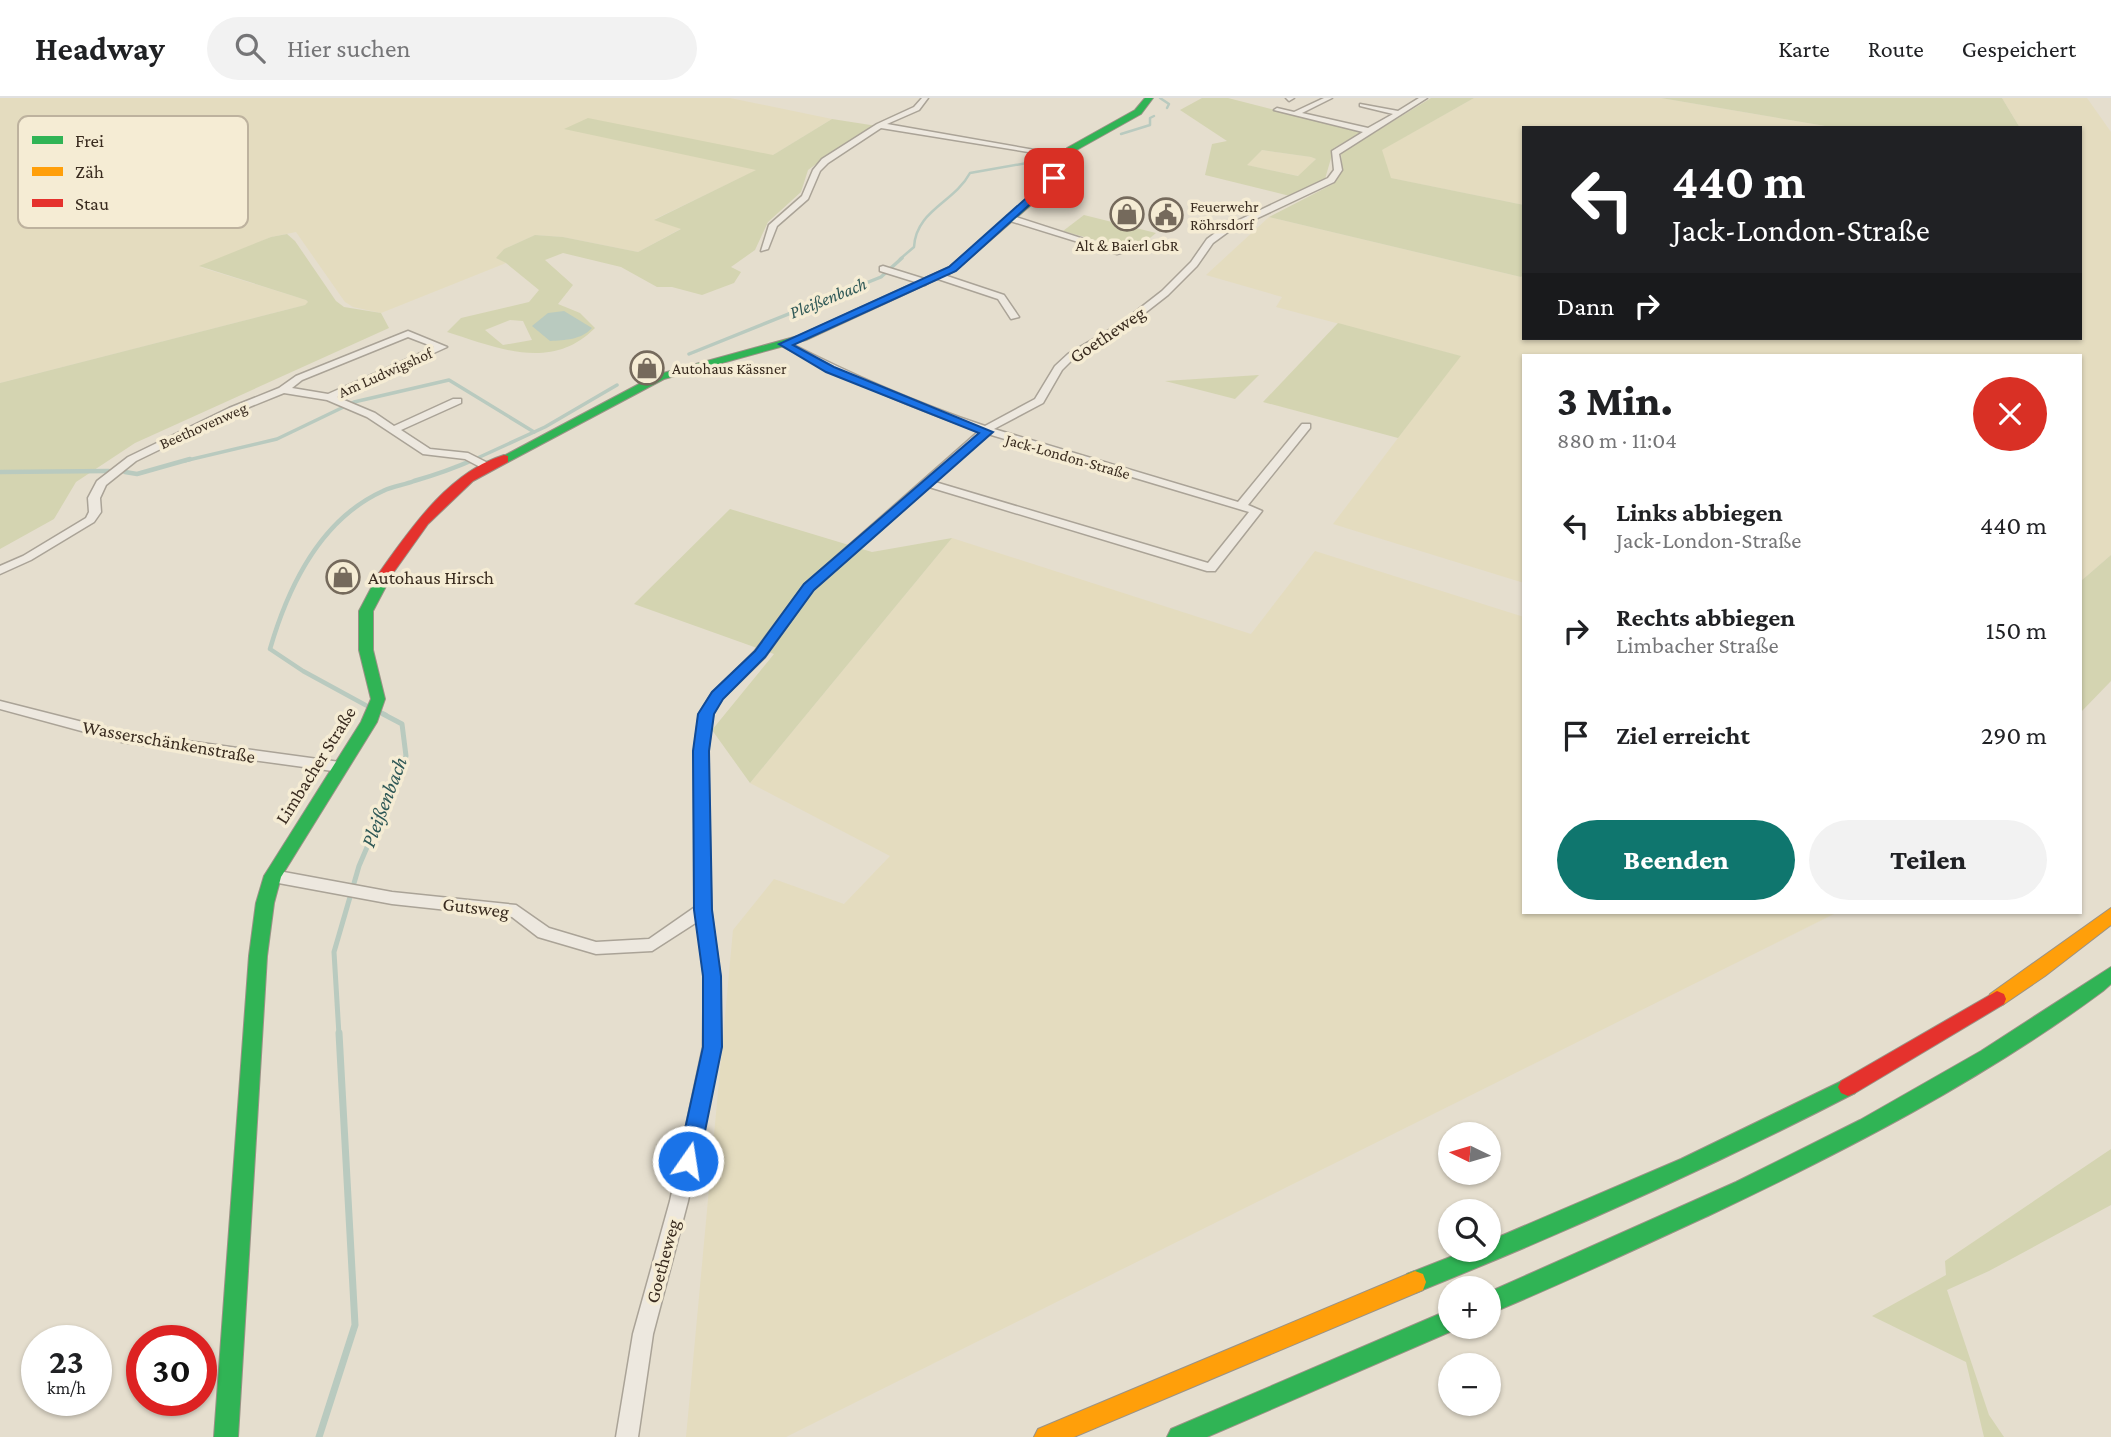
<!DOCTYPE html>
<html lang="de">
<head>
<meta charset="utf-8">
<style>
  :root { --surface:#fff; --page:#f2f2f2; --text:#202124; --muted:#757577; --line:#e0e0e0; --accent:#0f766e }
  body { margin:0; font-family:"Crimson Pro",serif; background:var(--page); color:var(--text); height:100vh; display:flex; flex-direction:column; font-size:26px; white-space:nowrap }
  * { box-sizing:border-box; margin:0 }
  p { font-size:23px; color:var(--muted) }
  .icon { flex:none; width:38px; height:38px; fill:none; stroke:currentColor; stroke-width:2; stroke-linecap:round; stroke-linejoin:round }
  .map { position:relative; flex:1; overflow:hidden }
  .drawer { position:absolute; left:1522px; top:256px; width:560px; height:560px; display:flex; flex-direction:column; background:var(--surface); border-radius:0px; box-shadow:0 2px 5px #0004 }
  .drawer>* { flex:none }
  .guide { position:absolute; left:1522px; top:28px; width:560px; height:214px; border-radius:0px; box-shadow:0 2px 5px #0004; background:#202124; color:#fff; overflow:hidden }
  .needle { width:46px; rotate:275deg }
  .buttons { position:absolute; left:1438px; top:1024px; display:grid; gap:14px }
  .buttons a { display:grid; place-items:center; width:63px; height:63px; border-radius:50%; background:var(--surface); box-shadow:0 2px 5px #0004; font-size:35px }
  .speed { position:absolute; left:21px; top:1227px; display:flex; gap:14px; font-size:35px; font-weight:700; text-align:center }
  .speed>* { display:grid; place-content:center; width:91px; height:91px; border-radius:50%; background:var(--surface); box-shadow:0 2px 5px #0004; line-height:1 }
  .speed small { font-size:18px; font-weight:400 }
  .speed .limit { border:10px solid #d22; background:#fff; color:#111 }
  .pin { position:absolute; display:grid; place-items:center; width:60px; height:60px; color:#fff; margin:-30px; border-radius:14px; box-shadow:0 4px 10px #0006 }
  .me { position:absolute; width:77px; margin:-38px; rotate:13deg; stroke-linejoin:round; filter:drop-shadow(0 0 5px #0008) }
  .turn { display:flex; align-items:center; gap:24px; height:147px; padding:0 35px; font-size:32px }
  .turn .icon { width:91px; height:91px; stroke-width:2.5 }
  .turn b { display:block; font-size:49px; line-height:60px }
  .then { display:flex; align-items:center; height:66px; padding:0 35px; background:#0003; gap:14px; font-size:26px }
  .round { display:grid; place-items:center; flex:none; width:74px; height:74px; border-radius:37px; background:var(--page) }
  .overview { display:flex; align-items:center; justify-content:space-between; height:119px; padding:0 35px }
  h1 { font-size:42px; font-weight:800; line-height:52px }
  .cta { display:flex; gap:14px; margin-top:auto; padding:14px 35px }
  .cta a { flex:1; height:80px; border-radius:42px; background:var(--accent); color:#fff; font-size:28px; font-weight:800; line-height:80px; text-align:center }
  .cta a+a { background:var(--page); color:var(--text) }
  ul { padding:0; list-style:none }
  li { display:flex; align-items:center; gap:21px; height:105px; padding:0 35px }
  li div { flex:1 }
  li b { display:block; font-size:26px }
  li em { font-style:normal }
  header { display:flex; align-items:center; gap:42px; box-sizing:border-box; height:98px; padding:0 35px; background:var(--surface); border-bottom:2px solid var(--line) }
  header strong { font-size:33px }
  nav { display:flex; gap:38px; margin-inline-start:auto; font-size:24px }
  .search { width:490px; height:63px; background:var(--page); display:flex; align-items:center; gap:18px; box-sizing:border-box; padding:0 24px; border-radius:38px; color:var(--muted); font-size:26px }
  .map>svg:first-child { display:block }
  .farmland { fill:#e4dcbf }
  .green { fill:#d4d4b1; fill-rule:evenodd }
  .water { fill:#b9cabf }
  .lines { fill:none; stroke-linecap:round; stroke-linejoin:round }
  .stream-far4 { stroke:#b9cabf; stroke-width:2.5 }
  .stream-far3 { stroke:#b9cabf; stroke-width:3.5 }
  .stream-far2 { stroke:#b9cabf; stroke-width:4.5 }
  .stream-far1 { stroke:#b9cabf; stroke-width:5 }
  .stream { stroke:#b9cabf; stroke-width:7 }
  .street-casing { stroke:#aaa397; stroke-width:3 }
  .fast-casing { stroke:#9a9286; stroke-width:2 }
  .slow-casing { stroke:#9a9286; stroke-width:2 }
  .jam-casing { stroke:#9a9286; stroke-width:2 }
  .street { fill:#ede8df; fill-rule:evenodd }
  .fast { fill:#30b455; fill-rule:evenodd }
  .slow { fill:#ff9f0a; fill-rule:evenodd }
  .jam { fill:#e5322d; fill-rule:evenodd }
  .route { fill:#1a73e8; stroke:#114b97; stroke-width:2 }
  .labels { text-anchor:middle; stroke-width:7; stroke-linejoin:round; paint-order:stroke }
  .far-poi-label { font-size:16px; fill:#392b1f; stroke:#f5ecd4; text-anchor:start }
  .far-street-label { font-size:16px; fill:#392b1f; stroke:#f5ecd4 }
  .far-water-label { font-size:18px; font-style:italic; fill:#2e5856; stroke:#f5ecd4 }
  .street-label { font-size:19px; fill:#392b1f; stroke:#f5ecd4 }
  .poi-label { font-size:19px; fill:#392b1f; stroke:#f5ecd4; text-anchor:start }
  .water-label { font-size:21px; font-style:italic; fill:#2e5856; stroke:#f5ecd4 }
  .key { fill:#f5ecd4; stroke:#bdb29e; stroke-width:2 }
  .key-label { font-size:19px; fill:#392b1f }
</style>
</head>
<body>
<header>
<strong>Headway</strong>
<div class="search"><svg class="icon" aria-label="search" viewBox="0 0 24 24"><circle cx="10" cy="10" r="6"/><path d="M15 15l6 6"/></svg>Hier suchen</div>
<nav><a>Karte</a><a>Route</a><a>Gespeichert</a></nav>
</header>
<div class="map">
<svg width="2111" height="1339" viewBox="0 0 2111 1339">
  <rect width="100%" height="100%" fill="#e5dece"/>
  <g class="farmland">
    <path d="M 0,0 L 730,0 L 832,21 L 773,57 L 757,72 L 655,121 L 682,130 L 638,154 L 563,139 L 535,137 L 504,151 L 497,160 L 506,165 L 381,215 L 353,209 L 345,204 L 296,134 L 271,139 L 200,169 L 306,202 L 309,205 L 305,207 L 0,285 Z"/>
    <path d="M 1474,0 L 1661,0 L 1837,30 L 1524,30 L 1524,107 L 1390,80 L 1381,52 Z"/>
    <path d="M 2002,0 L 2087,0 L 2111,34 L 2111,457 L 2081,483 L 2081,257 L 1524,257 L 1524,485 L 1333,426 L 1460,258 L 1276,209 L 1282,199 L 1206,177 L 1269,119 L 1521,179 L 1524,176 L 1524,240 L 2081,240 L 2081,30 L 2020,30 Z"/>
    <path d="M 1262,52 L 1311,59 L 1316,61 L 1299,78 L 1246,67 Z"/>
    <path d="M 952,440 L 1251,536 L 1315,453 L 1524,519 L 1524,814 L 1838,814 L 786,1339 L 686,1339 L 733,832 L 774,781 L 844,806 L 890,758 L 750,685 Z"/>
  </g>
  <g class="green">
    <path d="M 1202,0 L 1228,0 L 1362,34 L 1334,50 L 1325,81 L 1294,99 L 1205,77 L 1212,46 L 1227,43 L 1180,12 ZM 1262,52 L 1311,59 L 1316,61 L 1298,78 L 1247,67 Z"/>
    <path d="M 1431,0 L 1474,0 L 1382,52 L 1391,80 L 1524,107 L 1524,176 L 1521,179 L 1269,119 L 1333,86 L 1342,70 L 1341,55 Z"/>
    <path d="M 1661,0 L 2002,0 L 2020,30 L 1837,30 Z"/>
    <path d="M 588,20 L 773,57 L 832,21 L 877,28 L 842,47 L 808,72 L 801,94 L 768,124 L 755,152 L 731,169 L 741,174 L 734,185 L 702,197 L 672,189 L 657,189 L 621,169 L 563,155 L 545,162 L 573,187 L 558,206 L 580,215 L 595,230 C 551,274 498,250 447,234 L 461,220 L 529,204 L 539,192 L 506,165 L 496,160 L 504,151 L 535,137 L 563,139 L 638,154 L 681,131 L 654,122 L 756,72 L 564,31 ZM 510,222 L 523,223 L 532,242 L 503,247 L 485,232 Z"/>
    <path d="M 1084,117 L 1156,135 L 1134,153 L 1063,133 Z"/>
    <path d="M 287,136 L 295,143 L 336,203 L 344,209 L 381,215 L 389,230 L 135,345 L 76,384 L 54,421 L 0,451 L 0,285 L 305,207 L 308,204 L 306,202 L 199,168 L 271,139 Z"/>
    <path d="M 1338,225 L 1461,258 L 1398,340 L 1263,304 Z"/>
    <path d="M 1259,277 L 1235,301 L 1165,283 Z"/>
    <path d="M 730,411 L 872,454 L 952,440 L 750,685 L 712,632 L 774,556 L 634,506 Z"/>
    <path d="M 2111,457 L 2111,583 L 2081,614 L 2081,483 Z"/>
    <path d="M 2111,1051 L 2111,1107 L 1989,1173 L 1947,1192 L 1989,1317 L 2004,1339 L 1984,1339 L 1966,1264 L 1872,1218 L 1946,1177 L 1945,1163 Z"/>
  </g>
  <path class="water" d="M 564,213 L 592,230 C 581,242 565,242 550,243 L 532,228 L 548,215 Z"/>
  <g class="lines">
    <g class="stream-far4">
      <path d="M 1160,0 L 1169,6 L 1167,10"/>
      <path d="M 1121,36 L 1150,27 L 1150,20 L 1154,18"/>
      <path d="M 900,161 L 914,149 C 916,112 954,105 970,75 L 1044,62"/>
    </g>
    <g class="stream-far3">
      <path d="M 689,256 L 881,179 L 902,160"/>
      <path d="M 184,363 L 277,341 L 354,304 L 449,282 L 534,334"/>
      <path d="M 471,363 L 545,329 L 617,287"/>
    </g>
    <g class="stream-far2">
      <path d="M 0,374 L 109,373"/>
      <path d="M 125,374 L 137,376 L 190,361"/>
      <path d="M 369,609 L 303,573 L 270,551 C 288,489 321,421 383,393 C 393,388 404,387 414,383 C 435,377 455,370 475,361"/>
      <path d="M 378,613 L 386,617"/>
    </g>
    <path class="stream-far1" d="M 339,937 L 334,854 L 359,768 L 406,658 L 402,626 L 383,616"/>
    <path class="stream" d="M 319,1339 L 355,1227 L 339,935"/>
    <defs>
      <g id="street">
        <path d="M 922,0 L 928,0 L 919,12 L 887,26 L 1069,58 L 1065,60 L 881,30 L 828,65 L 820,73 L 808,101 L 777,128 L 768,151 L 761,153 L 769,127 L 802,98 L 813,72 L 822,61 L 877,26 L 914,9 Z"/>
        <path d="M 1286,0 L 1294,0 L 1289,3 Z"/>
        <path d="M 1324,0 L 1332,0 L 1302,15 L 1368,30 L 1393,16 L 1360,8 L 1360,6 L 1398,13 L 1419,0 L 1427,0 L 1339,56 L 1342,72 L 1334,84 L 1228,134 L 1213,145 L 1197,168 L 1168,197 L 1127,229 L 1074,260 L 1062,272 L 1043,305 L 994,331 L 1238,404 L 1302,326 L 1310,326 L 1310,330 L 1248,407 L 1262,413 L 1215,473 L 1207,473 L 929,389 L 813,492 L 765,559 L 722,601 L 713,616 L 708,653 L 711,812 L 720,878 L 721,949 L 688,1103 L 653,1236 L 638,1339 L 616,1339 L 633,1236 L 670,1103 L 703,949 L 704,878 L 697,824 L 652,853 L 596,856 L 538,839 L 512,819 L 392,806 L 273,784 L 268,782 L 265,778 L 268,774 L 273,772 L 392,794 L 516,807 L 549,830 L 596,844 L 649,841 L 695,809 L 694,653 L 699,616 L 712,595 L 755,553 L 805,486 L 979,333 C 911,310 846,281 782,248 L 782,244 L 788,244 C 852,277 917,305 985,328 L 1035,301 L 1055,268 L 1068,256 L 1121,225 L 1162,193 L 1191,164 L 1207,141 L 1222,130 L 1328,80 L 1334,72 L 1332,53 L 1363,34 L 1274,12 L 1277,10 L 1294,14 ZM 988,336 L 1249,414 L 1208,465 L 935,384 Z"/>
        <path d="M 1007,118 L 1013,118 L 1124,154 L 1117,156 L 1007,122 Z"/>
        <path d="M 883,168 L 928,182 L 929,184 L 925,187 L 880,173 L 880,169 Z"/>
        <path d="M 935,176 L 941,176 L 1004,197 L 1019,219 L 1011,221 L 998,201 L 935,180 Z"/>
        <path d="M 408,233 L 447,249 L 337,299 L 375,315 L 394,328 L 453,301 L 461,301 L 461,305 L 401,332 L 430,351 L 468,355 L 490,366 L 490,370 L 482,370 L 465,361 L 423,356 L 367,319 L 327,302 L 284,295 L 237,314 L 136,363 L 106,387 L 100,400 L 101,414 L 94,424 L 31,462 L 0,476 L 0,468 L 23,458 L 86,420 L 89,414 L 88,400 L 97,383 L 128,359 L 229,310 L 279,290 L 296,278 ZM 408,239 L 434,249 L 328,296 L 292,290 L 302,282 Z"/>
        <path d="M 0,603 L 122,634 L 340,664 L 347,669 L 340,674 L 122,644 L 0,611 Z"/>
      </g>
      <g id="fast">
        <path d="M 1145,0 L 1153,0 L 1141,16 L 1073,54 L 1054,87 L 955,173 L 806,242 L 664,281 L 508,364 L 500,364 L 498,361 L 656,277 L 798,238 L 949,169 L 1048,84 L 1067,50 L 1135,12 Z"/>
        <path d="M 386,471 L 393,475 L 373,513 L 373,552 L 385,601 L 377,624 L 281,779 L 274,805 L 267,858 L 238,1339 L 214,1339 L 249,858 L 256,805 L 264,778 L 361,624 L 371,601 L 359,552 L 359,513 L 379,475 Z"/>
        <path d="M 2111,869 L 2111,886 L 2103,893 C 1983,982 1847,1052 1712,1116 C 1638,1150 1564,1185 1489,1216 L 1489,1194 L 1736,1084 L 1860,1022 L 1981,953 Z"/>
        <path d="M 1848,980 L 1855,983 L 1858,989 L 1855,995 C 1712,1069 1564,1135 1415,1195 L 1407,1192 L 1404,1184 L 1407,1176 L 1468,1152 L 1489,1152 L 1489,1143 L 1681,1061 Z"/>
        <path d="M 1451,1211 L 1451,1228 L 1459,1230 L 1207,1339 L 1167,1339 L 1171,1331 Z"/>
      </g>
      <g id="slow">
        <path d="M 2111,810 L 2111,827 L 2045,878 L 2004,906 L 1997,909 L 1990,906 L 1988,901 L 1990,896 Z"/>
        <path d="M 1415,1173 L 1423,1176 L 1426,1184 L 1423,1192 L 1074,1339 L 1034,1339 L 1038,1331 Z"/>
      </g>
      <g id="jam">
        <path d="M 504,357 L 508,358 L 508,364 L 473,383 L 428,426 L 391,478 L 381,478 L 379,475 C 411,430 449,374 504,357 Z"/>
        <path d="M 1997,893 L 2004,896 L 2006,901 L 2004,906 L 1855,995 L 1848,998 L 1841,995 L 1838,989 L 1841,983 Z"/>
      </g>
    </defs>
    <use href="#street" class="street-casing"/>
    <use href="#fast" class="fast-casing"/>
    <use href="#slow" class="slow-casing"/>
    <use href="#jam" class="jam-casing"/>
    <use href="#street" class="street"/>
    <use href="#fast" class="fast"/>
    <use href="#slow" class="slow"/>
    <use href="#jam" class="jam"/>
  </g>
  <path class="route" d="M 1051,78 L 1059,80 L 956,173 L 793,247 L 834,269 L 993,334 L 814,492 L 765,559 L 723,601 L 714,616 L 709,653 L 712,812 L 721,878 L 722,949 L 699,1063 L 696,1069 L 688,1072 L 681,1069 L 678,1063 L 703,949 L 703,878 L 694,812 L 693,653 L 698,616 L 712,594 L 755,553 L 804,486 L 979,335 L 826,274 L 779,246 L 949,169 Z"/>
  <defs>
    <symbol id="shop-ring" viewBox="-11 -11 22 22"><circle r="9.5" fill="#f5ecd4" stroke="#756a5c" stroke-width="1.5"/><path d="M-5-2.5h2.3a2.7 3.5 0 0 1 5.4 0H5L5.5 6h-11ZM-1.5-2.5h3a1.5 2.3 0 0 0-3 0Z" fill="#756a5c"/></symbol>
    <symbol id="civic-ring" viewBox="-11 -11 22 22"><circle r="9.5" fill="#f5ecd4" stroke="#756a5c" stroke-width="1.5"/><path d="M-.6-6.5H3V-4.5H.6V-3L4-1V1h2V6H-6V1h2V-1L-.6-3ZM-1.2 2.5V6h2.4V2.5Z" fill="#756a5c"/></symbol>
  </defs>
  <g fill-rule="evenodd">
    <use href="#shop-ring" x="1108" y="97" width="38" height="38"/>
    <use href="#civic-ring" x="1147" y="98" width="38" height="38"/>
    <use href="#shop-ring" x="628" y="251" width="38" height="38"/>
    <use href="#shop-ring" x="324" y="460" width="38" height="38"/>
  </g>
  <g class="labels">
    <g class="far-poi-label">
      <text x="1190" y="114">Feuerwehr<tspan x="1190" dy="18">Röhrsdorf</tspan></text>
      <text x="1127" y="153" text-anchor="middle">Alt &amp; Baierl GbR</text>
      <text x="672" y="276">Autohaus Kässner</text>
    </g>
    <g class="far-street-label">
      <text transform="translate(385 274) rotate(-24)" y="6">Am Ludwigshof</text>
      <text transform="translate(203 327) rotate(-24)" y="6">Beethovenweg</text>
      <text transform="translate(1068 358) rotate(16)" y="6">Jack-London-Straße</text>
    </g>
    <g class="far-water-label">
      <text transform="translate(828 200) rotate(-22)" y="6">Pleißenbach</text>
    </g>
    <g class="street-label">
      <text transform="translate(1107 236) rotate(-34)" y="7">Goetheweg</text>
      <text transform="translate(169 643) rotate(10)" y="7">Wasserschänkenstraße</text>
      <text transform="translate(315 667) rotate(-58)" y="7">Limbacher Straße</text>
      <text transform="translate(476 809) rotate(7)" y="7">Gutsweg</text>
      <text transform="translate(662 1163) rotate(-75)" y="7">Goetheweg</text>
    </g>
    <g class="poi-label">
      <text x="368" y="486">Autohaus Hirsch</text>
    </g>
    <g class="water-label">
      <text transform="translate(384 704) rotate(-69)" y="7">Pleißenbach</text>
    </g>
  </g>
  <rect x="18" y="18" width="230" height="112" rx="10" class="key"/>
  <rect x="32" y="38" width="31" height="8" fill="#30b455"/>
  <rect x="32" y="69" width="31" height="9" fill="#ff9f0a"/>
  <rect x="32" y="101" width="31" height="8" fill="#e5322d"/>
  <g class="key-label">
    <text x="75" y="49">Frei</text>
    <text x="75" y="80">Zäh</text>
    <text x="75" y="112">Stau</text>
  </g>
</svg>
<div class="buttons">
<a><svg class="needle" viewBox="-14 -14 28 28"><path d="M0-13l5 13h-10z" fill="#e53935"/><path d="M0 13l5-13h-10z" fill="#757577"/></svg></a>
<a><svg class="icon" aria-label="search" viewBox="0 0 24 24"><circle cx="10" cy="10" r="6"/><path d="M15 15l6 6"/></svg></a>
<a>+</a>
<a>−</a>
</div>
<div class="speed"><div>23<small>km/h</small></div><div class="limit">30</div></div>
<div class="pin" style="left:1054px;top:80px;background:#d93025"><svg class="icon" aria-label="arrive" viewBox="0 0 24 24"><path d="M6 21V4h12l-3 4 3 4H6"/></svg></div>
<svg class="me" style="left:688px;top:1063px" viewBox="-20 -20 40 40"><circle r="17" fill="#1a73e8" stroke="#fff" stroke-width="3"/><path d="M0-11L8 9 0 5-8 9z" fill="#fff"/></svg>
<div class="guide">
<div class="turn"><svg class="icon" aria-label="left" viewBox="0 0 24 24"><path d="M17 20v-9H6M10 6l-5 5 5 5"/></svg><div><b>440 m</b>Jack-London-Straße</div></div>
<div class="then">Dann<svg class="icon" aria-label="right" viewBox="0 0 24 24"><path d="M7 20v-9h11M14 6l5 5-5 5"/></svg></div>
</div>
<section class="drawer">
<div class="overview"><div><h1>3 Min.</h1><p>880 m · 11:04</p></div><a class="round" style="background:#d93025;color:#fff"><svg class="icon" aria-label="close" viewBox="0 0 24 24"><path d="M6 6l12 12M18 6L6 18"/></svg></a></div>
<ul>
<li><svg class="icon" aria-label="left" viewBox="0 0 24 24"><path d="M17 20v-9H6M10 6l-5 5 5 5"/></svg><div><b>Links abbiegen</b><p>Jack-London-Straße</p></div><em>440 m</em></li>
<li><svg class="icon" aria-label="right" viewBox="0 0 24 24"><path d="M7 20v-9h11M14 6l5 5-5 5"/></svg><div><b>Rechts abbiegen</b><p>Limbacher Straße</p></div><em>150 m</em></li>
<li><svg class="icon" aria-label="arrive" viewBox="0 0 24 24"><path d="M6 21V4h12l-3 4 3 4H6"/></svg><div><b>Ziel erreicht</b></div><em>290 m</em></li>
</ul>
<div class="cta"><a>Beenden</a><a>Teilen</a></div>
</section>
</div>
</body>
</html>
